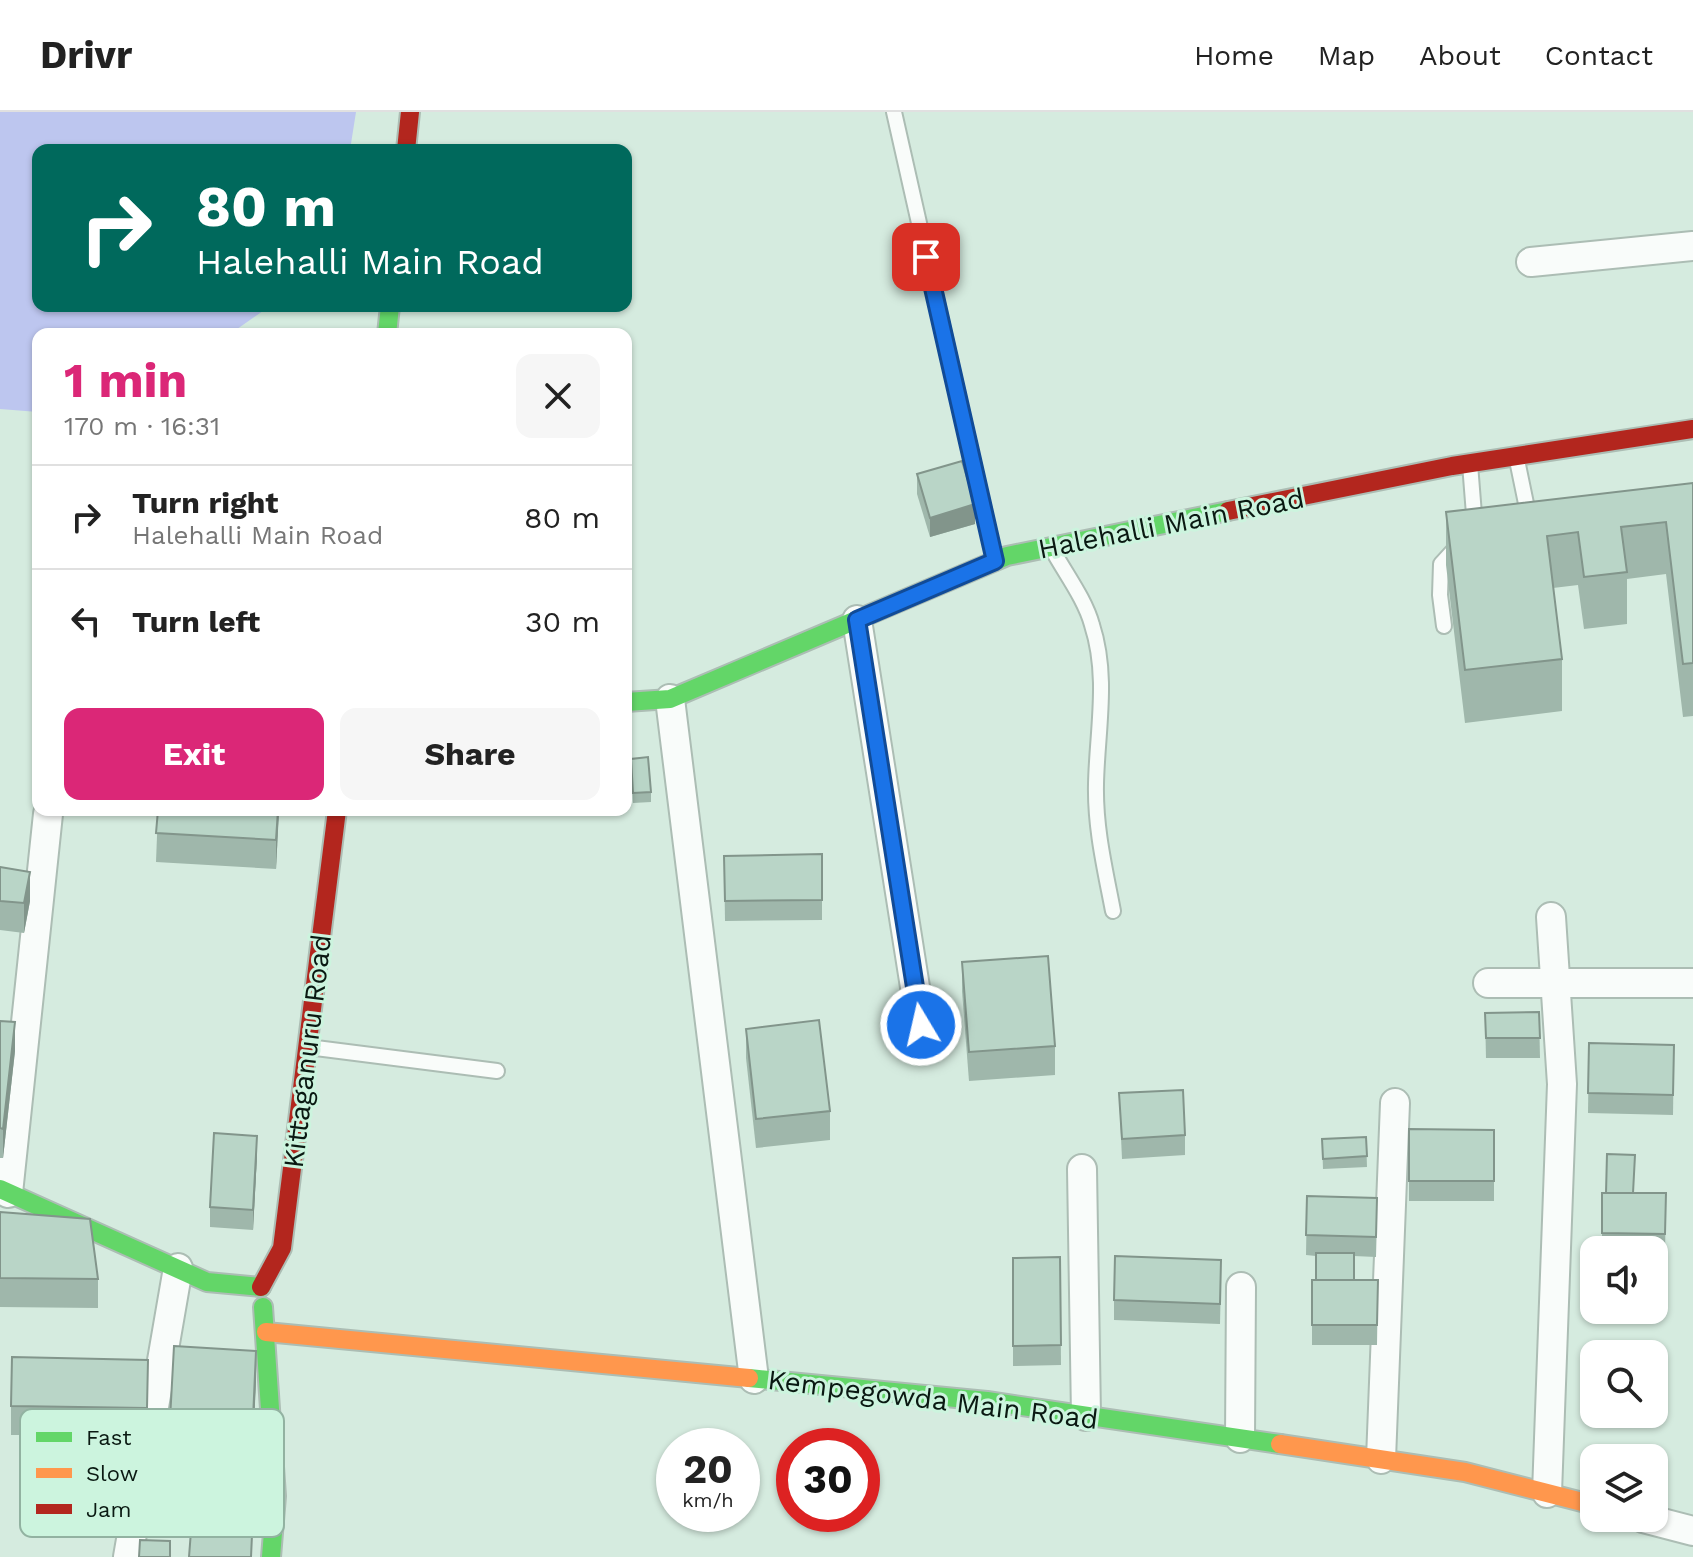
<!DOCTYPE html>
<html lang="en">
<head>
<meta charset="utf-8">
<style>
  :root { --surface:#fff; --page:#f6f6f6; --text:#222; --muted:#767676; --line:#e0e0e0; --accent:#db2777 }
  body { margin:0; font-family:"Work Sans",sans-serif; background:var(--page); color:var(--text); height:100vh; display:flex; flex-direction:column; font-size:30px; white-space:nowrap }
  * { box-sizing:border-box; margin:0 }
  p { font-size:26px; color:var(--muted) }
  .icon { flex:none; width:44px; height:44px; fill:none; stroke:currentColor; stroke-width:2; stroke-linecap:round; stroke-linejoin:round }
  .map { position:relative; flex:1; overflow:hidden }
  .details { position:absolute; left:32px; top:216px; width:600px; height:488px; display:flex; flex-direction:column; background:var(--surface); border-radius:16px; box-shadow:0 2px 6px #0004 }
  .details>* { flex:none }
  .hud { position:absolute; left:32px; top:32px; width:600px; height:168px; border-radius:16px; box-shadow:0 2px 6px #0004; background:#00695c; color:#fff; overflow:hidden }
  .fabs { position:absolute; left:1580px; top:1124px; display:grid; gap:16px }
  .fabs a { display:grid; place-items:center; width:88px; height:88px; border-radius:16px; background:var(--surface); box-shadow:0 2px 6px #0004; font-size:40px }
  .speed { position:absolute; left:656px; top:1316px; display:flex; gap:16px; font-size:40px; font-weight:700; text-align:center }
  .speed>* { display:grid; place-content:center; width:104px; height:104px; border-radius:50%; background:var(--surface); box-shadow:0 2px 6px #0004; line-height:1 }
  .speed small { font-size:20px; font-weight:400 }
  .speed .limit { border:12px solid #d22; background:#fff; color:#111 }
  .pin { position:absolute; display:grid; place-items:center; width:68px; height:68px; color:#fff; margin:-34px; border-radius:16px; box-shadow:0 4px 12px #0006 }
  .me { position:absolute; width:88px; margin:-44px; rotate:351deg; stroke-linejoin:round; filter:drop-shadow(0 0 6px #0008) }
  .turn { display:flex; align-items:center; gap:28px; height:168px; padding:0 32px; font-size:36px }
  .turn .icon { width:104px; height:104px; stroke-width:2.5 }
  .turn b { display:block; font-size:56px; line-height:68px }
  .round { display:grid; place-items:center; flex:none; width:84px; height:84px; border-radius:16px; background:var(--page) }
  .head { display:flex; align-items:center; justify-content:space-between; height:136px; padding:0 32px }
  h1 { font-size:48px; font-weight:700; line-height:60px; color:var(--accent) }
  .action { display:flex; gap:16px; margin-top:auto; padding:16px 32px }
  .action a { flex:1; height:92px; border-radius:16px; background:var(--accent); color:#fff; font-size:32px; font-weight:700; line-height:92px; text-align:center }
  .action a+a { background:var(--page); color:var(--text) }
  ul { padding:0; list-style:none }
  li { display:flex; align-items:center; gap:24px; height:104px; padding:0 32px; border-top:2px solid var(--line) }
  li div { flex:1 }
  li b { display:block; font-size:30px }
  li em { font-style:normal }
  header { display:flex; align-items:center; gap:48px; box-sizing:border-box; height:112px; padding:0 40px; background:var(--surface); border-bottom:2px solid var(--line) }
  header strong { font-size:38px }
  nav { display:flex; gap:44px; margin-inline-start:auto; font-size:28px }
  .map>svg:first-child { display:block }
  .water { fill:#bdc6ef }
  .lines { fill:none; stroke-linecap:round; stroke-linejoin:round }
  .lane-casing { stroke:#acbdb4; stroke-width:18 }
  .street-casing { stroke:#acbdb4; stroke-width:32 }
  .fast-casing { stroke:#acbdb4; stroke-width:22 }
  .slow-casing { stroke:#acbdb4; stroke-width:22 }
  .jam-casing { stroke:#acbdb4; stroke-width:22 }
  .lane { stroke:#f9fcfa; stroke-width:14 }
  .street { stroke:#f9fcfa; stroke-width:28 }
  .fast { stroke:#63d668; stroke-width:18 }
  .slow { stroke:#ff974d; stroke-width:18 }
  .jam { stroke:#b3261e; stroke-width:18 }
  .wall { fill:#9fb7ab }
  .shaded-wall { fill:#82958b }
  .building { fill:#b9d5c7; stroke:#82958b; stroke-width:2 }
  .route-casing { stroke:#114b97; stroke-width:20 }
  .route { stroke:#1a73e8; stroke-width:14 }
  .labels { text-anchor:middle; stroke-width:6; stroke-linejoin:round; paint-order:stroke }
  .street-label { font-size:28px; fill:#0a1912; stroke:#ccf4de }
  .key { fill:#ccf4de; stroke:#92b2a1; stroke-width:2 }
  .key-label { font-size:22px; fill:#0a1912 }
</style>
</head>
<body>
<header>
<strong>Drivr</strong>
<nav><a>Home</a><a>Map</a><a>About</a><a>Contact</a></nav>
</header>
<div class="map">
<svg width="1693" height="1445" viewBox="0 0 1693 1445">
  <rect width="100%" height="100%" fill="#d5ebdf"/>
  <path class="water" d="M 0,0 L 356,0 L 350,38 L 38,38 L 38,194 L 270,194 L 230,222 L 38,222 L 38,300 L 0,297 Z"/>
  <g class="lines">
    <defs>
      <g id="lane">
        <path d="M 894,0 L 995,448"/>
        <path d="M 1517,348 L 1529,406"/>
        <path d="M 1470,352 L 1475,415"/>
        <path d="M 1052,437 C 1065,461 1085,487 1092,513 C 1109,565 1097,619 1096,672 C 1095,716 1105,757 1113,799"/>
        <path d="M 1444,514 L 1440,483 L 1441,452 L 1452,440 L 1460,437"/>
        <path d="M 308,935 L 497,959"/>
      </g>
      <g id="street">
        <path d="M 1531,150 L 1693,134"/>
        <path d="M 857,508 L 921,913"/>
        <path d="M 670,587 L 754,1267"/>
        <path d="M 1488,871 L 1693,871"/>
        <path d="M 1082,1057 L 1086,1304"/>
        <path d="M 8,1081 L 48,702"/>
        <path d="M 1240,1326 L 1241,1175"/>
        <path d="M 1381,1347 L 1395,991"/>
        <path d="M 1547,1381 L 1562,972 L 1551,805"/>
        <path d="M 1643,1406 L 1693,1419"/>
        <path d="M 128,1445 L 178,1156"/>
      </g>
      <g id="fast">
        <path d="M 387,222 L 390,194"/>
        <path d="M 626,590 L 670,587 L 1007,444 L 1228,399"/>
        <path d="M 0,1077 L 207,1170 L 261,1175"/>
        <path d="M 263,1195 L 276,1384 L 271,1445"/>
        <path d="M 749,1266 L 987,1289 L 1280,1332"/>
      </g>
      <g id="slow">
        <path d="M 266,1220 L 749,1266"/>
        <path d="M 1280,1332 L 1465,1360 L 1594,1393"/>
      </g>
      <g id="jam">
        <path d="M 406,38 L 410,0"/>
        <path d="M 1228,399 L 1452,354 L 1693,317"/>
        <path d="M 261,1175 L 282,1136 L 337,698"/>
      </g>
    </defs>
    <use href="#lane" class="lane-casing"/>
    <use href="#street" class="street-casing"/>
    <use href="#fast" class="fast-casing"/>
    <use href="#slow" class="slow-casing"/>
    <use href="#jam" class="jam-casing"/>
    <use href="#lane" class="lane"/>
    <use href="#street" class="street"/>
    <use href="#fast" class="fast"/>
    <use href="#slow" class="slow"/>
    <use href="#jam" class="jam"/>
  </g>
  <g class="wall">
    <path d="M 917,362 L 975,412 L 930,425 L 917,382 Z"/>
    <path d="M 1693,371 L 1693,604 L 1683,605 L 1666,462 L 1627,467 L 1627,512 L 1584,517 L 1578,473 L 1553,476 L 1562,547 L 1562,599 L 1465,611 L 1446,453 L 1446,400 Z"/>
    <path d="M 631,647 L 651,680 L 651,690 L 633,691 Z"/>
    <path d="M 158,698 L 279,698 L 276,757 L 156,750 Z"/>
    <path d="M 822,742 L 822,808 L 725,809 L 724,744 Z"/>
    <path d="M 0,755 L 30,789 L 24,821 L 0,818 Z"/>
    <path d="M 962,850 L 1055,934 L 1055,963 L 969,969 L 962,879 Z"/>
    <path d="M 1539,900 L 1540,946 L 1486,946 L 1485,901 Z"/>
    <path d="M 0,909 L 15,939 L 3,1046 L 0,1046 Z"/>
    <path d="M 746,917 L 830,999 L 830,1028 L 756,1036 L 746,946 Z"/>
    <path d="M 1589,931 L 1674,933 L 1673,1003 L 1588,1001 Z"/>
    <path d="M 1119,981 L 1185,1023 L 1185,1043 L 1122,1047 Z"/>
    <path d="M 1409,1017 L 1494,1018 L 1494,1089 L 1409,1089 Z"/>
    <path d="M 1366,1025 L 1367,1055 L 1323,1057 L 1322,1027 Z"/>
    <path d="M 257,1044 L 253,1118 L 210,1115 L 210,1095 Z"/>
    <path d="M 1602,1081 L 1666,1081 L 1665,1142 L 1654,1142 L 1654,1138 L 1602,1138 Z"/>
    <path d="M 1307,1084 L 1377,1106 L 1376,1145 L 1354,1144 L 1354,1168 L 1378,1168 L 1377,1233 L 1312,1233 L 1312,1168 L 1316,1168 L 1316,1144 L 1306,1143 Z"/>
    <path d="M 0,1100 L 98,1167 L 98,1196 L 0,1195 Z"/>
    <path d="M 1060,1145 L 1061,1253 L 1013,1254 L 1013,1146 Z"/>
    <path d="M 1221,1167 L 1220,1212 L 1114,1208 L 1114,1188 Z"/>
    <path d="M 148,1248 L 147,1325 L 87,1324 L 89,1401 L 43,1402 L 41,1323 L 11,1323 L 11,1294 Z"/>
    <path d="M 256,1268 L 252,1351 L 268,1372 L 266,1407 L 167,1401 L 169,1326 Z"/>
  </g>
  <g class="shaded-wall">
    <path d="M 975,392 L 975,412 L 930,425 L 930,406 Z"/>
    <path d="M 278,698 L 279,698 L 276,757 L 276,728 Z"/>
    <path d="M 30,760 L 30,789 L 24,821 L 24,791 Z"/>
    <path d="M 15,910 L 15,939 L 3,1046 L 3,1017 Z"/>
    <path d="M 257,1024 L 257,1044 L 253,1118 L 253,1098 Z"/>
    <path d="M 256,1239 L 256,1268 L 252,1359 L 252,1330 Z"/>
    <path d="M 268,1352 L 268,1372 L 266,1407 L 266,1387 Z"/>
  </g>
  <g class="building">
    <path d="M 962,349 L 975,392 L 930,406 L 917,362 Z"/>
    <path d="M 1693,371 L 1693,551 L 1683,552 L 1666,410 L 1621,415 L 1627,460 L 1584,465 L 1578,420 L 1547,424 L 1562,547 L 1465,558 L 1446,400 Z"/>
    <path d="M 648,645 L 651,680 L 633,681 L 631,647 Z"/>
    <path d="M 158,698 L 278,698 L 276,728 L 156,721 Z"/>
    <path d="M 822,742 L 822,788 L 725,789 L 724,744 Z"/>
    <path d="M 0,755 L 30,760 L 24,791 L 0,789 Z"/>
    <path d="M 1048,844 L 1055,934 L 969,940 L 962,850 Z"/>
    <path d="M 1539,900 L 1540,926 L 1486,926 L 1485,901 Z"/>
    <path d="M 819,908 L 830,999 L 756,1007 L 746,917 Z"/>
    <path d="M 0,909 L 15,910 L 3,1017 L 0,1016 Z"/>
    <path d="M 1589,931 L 1674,933 L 1673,983 L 1588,981 Z"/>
    <path d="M 1183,978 L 1185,1023 L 1122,1027 L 1119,981 Z"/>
    <path d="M 1409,1017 L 1494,1018 L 1494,1069 L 1409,1069 Z"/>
    <path d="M 214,1021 L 257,1024 L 253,1098 L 210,1095 Z"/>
    <path d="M 1366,1025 L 1367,1044 L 1323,1047 L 1322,1027 Z"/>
    <path d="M 1607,1042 L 1635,1043 L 1633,1081 L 1606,1081 Z"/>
    <path d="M 1602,1081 L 1666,1081 L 1665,1122 L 1602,1121 Z"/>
    <path d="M 1307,1084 L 1377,1086 L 1376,1125 L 1306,1123 Z"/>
    <path d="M 0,1100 L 90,1107 L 98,1167 L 0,1166 Z"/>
    <rect x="1316" y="1141" width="38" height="27"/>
    <path d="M 1115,1144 L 1221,1148 L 1220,1192 L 1114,1188 Z"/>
    <path d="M 1060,1145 L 1061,1233 L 1013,1234 L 1013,1146 Z"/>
    <path d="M 1312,1168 L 1378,1168 L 1377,1213 L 1312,1213 Z"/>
    <path d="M 174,1234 L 256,1239 L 252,1330 L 169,1326 Z"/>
    <path d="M 12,1245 L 148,1248 L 147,1296 L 11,1294 Z"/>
    <path d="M 191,1419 L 252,1423 L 251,1445 L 189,1445 Z"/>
    <path d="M 140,1428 L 170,1429 L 170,1445 L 139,1445 Z"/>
  </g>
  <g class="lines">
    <defs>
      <path id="route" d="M 921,913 L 857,508 L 995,449 L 926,145"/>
    </defs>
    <use href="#route" class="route-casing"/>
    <use href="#route" class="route"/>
  </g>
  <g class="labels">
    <g class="street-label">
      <text transform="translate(1171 411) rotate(-11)" y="10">Halehalli Main Road</text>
      <text transform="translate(307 939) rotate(-83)" y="10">Kittaganuru Road</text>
      <text transform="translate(933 1287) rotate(7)" y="10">Kempegowda Main Road</text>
    </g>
  </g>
  <rect x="20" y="1297" width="264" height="128" rx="12" class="key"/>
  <rect x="36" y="1320" width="36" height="10" fill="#63d668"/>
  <rect x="36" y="1356" width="36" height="10" fill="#ff974d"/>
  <rect x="36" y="1392" width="36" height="10" fill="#b3261e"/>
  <g class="key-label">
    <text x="86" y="1333">Fast</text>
    <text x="86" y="1369">Slow</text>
    <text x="86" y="1405">Jam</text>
  </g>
</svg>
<div class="fabs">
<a><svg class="icon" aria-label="sound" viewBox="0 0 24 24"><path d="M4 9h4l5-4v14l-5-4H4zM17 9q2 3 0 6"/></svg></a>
<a><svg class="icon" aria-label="search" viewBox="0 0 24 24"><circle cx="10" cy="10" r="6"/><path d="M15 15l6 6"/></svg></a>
<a><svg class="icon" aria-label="layers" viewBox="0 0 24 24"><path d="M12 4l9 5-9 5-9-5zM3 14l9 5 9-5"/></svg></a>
</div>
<div class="speed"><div>20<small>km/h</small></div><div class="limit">30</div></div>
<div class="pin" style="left:926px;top:145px;background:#d93025"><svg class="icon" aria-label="arrive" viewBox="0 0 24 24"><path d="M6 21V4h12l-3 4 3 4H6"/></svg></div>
<svg class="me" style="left:921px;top:913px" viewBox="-20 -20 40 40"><circle r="17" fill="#1a73e8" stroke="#fff" stroke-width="3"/><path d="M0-11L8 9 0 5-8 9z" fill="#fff"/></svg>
<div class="hud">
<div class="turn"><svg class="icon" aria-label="right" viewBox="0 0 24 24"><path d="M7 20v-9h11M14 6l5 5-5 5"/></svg><div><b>80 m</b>Halehalli Main Road</div></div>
</div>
<section class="details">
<div class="head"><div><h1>1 min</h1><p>170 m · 16:31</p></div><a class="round"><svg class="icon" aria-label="close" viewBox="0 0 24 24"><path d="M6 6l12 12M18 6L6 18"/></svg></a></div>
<ul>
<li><svg class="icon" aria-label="right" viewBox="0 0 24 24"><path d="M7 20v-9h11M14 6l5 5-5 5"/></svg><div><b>Turn right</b><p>Halehalli Main Road</p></div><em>80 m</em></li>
<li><svg class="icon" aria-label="left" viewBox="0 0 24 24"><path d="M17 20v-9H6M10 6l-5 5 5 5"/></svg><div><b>Turn left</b></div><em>30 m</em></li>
</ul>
<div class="action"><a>Exit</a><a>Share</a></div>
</section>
</div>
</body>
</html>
